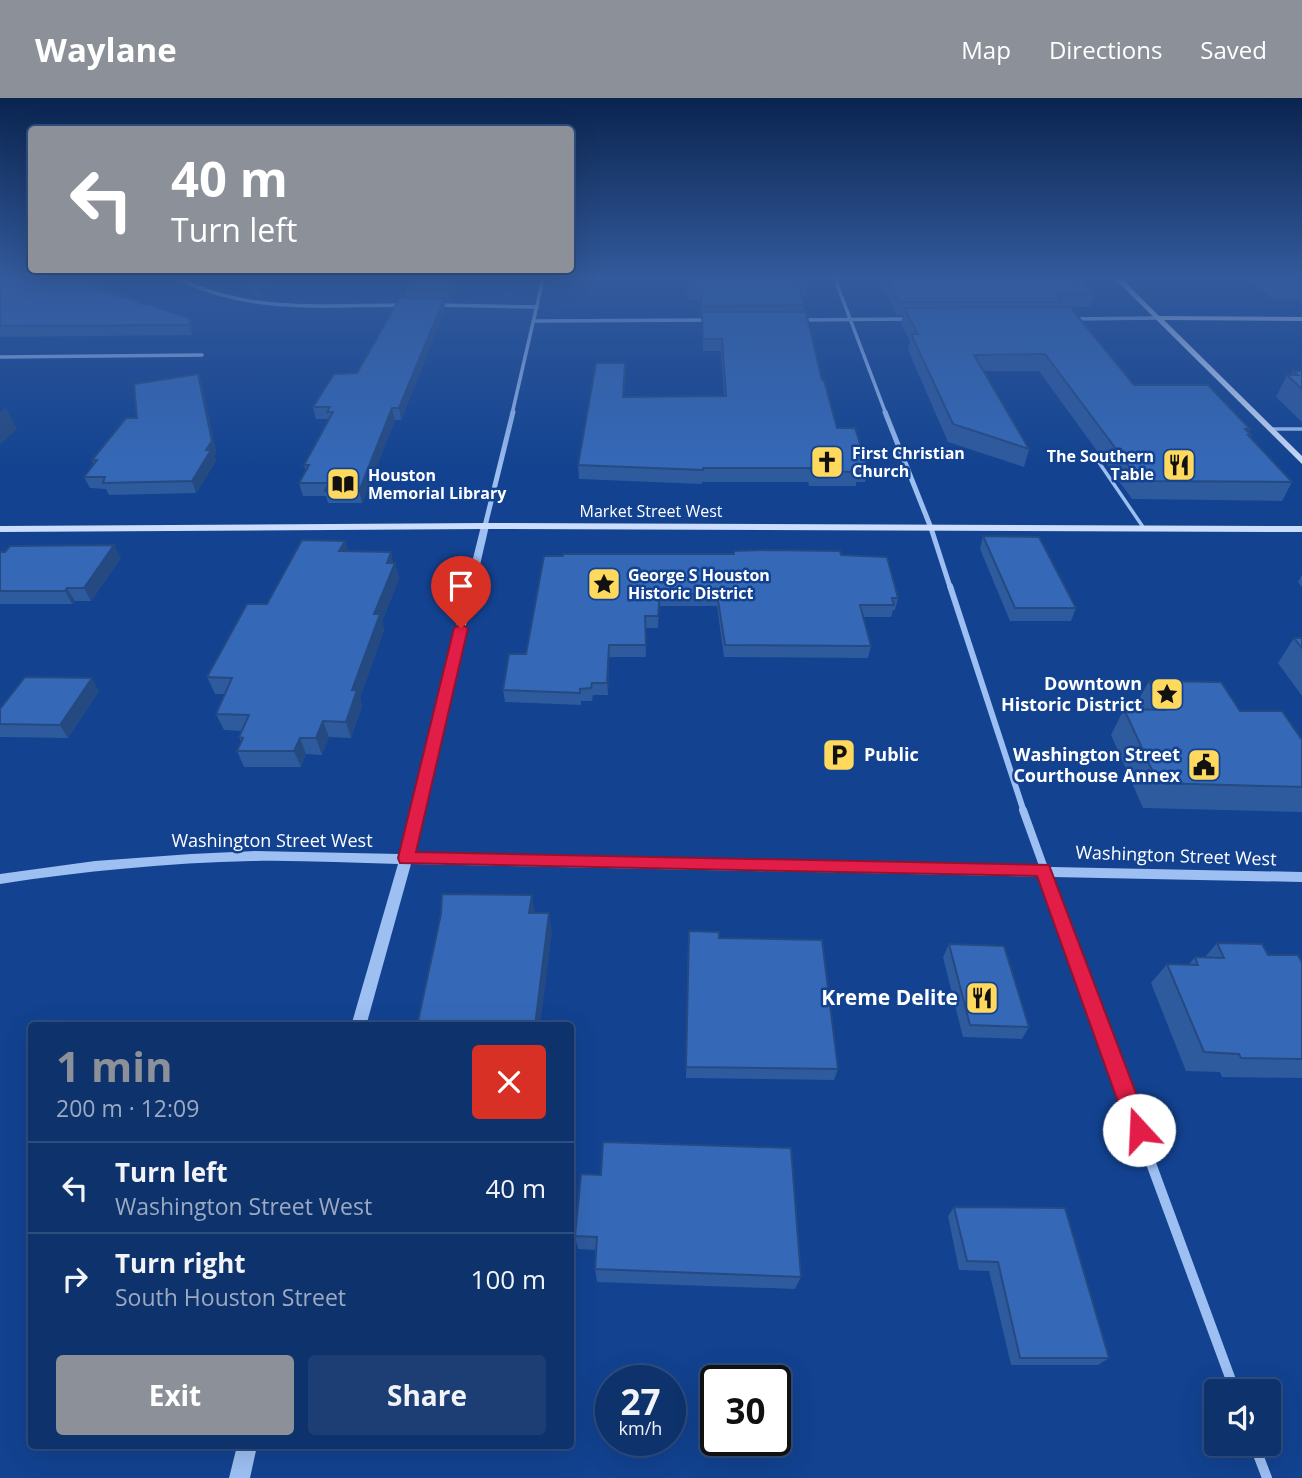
<!DOCTYPE html>
<html lang="en">
<head>
<meta charset="utf-8">
<style>
  :root { --surface:#0e326c; --page:#1c3e74; --text:#f1f3f6; --muted:#9baac2; --line:#2e4d7f; --accent:#8c9099 }
  body { margin:0; font-family:"Open Sans",sans-serif; background:var(--page); color:var(--text); height:100vh; display:flex; flex-direction:column; font-size:26px; white-space:nowrap }
  * { box-sizing:border-box; margin:0 }
  p { font-size:23px; color:var(--muted) }
  .icon { flex:none; width:38px; height:38px; fill:none; stroke:currentColor; stroke-width:2; stroke-linecap:round; stroke-linejoin:round }
  .map { position:relative; flex:1; overflow:hidden }
  .details { position:absolute; left:28px; top:924px; width:546px; height:427px; display:flex; flex-direction:column; background:var(--surface); border-radius:7px; box-shadow:0 7px 28px #0002,0 0 0 2px var(--line) }
  .details>* { flex:none }
  .guide { position:absolute; left:28px; top:28px; width:546px; height:147px; border-radius:7px; box-shadow:0 7px 28px #0002,0 0 0 2px var(--line); background:#8c9099; color:#fff; overflow:hidden }
  .fabs { position:absolute; left:1204px; top:1281px; display:grid; gap:14px }
  .fabs a { display:grid; place-items:center; width:77px; height:77px; border-radius:7px; background:var(--surface); box-shadow:0 7px 28px #0002,0 0 0 2px var(--line); font-size:35px }
  .speed { position:absolute; left:595px; top:1267px; display:flex; gap:14px; font-size:35px; font-weight:700; text-align:center }
  .speed>* { display:grid; place-content:center; width:91px; height:91px; border-radius:50%; background:var(--surface); box-shadow:0 7px 28px #0002,0 0 0 2px var(--line); line-height:1 }
  .speed small { font-size:18px; font-weight:400 }
  .speed .limit { border:4px solid #111; border-radius:10px; background:#fff; color:#111 }
  .pin { position:absolute; display:grid; place-items:center; width:60px; height:60px; color:#fff; margin:-72px -30px; border-radius:50% 50% 50% 0; rotate:-45deg; box-shadow:0 0 7px #0007 }
  .pin .icon { rotate:45deg }
  .me { position:absolute; width:77px; margin:-38px; rotate:340deg; stroke-linejoin:round; filter:drop-shadow(0 0 5px #0008) }
  .turn { display:flex; align-items:center; gap:24px; height:147px; padding:0 28px; font-size:32px }
  .turn .icon { width:91px; height:91px; stroke-width:2.5 }
  .turn b { display:block; font-size:49px; line-height:60px }
  .round { display:grid; place-items:center; flex:none; width:74px; height:74px; border-radius:7px; background:var(--page) }
  .overview { display:flex; align-items:center; justify-content:space-between; height:119px; padding:0 28px }
  h1 { font-size:42px; font-weight:700; line-height:52px; color:var(--accent) }
  .cta { display:flex; gap:14px; margin-top:auto; padding:14px 28px }
  .cta a { flex:1; height:80px; border-radius:7px; background:var(--accent); color:#fff; font-size:28px; font-weight:700; line-height:80px; text-align:center }
  .cta a+a { background:var(--page); color:var(--text) }
  ul { padding:0; list-style:none }
  li { display:flex; align-items:center; gap:21px; height:91px; padding:0 28px; border-top:2px solid var(--line) }
  li div { flex:1 }
  li b { display:block; font-size:26px }
  li em { font-style:normal }
  header { display:flex; align-items:center; gap:42px; box-sizing:border-box; height:98px; padding:0 35px; background:var(--accent); color:#fff }
  header strong { font-size:33px }
  nav { display:flex; gap:38px; margin-inline-start:auto; font-size:24px }
  .map>svg:first-child { display:block }
  .lines { fill:none; stroke-linecap:round; stroke-linejoin:round }
  .service { stroke:#9dbff2; stroke-width:3.5 }
  .minor-far4 { stroke:#9dbff2; stroke-width:3.5 }
  .minor-far3 { stroke:#9dbff2; stroke-width:5 }
  .minor-far2 { stroke:#9dbff2; stroke-width:6 }
  .minor-far1 { stroke:#9dbff2; stroke-width:8 }
  .minor { stroke:#9dbff2; stroke-width:10 }
  .tertiary { fill:#9dbff2; fill-rule:evenodd }
  .secondary { fill:#ccdefc; fill-rule:evenodd }
  .wall { fill:#2e5a9e }
  .shaded-wall { fill:#254a81 }
  .building { fill:#3569b8; stroke:#254a81; stroke-width:2 }
  .route { fill:#e11d48; stroke:#92132f; stroke-width:2 }
  .labels { text-anchor:middle; stroke-width:5; stroke-linejoin:round; paint-order:stroke }
  .far-poi-label { font-size:16px; font-weight:bold; fill:#fff; stroke:#124290; text-anchor:start }
  .far-street-label { font-size:16px; fill:#fff; stroke:#124290 }
  .poi-label { font-size:18px; font-weight:bold; fill:#fff; stroke:#124290; text-anchor:end }
  .street-label { font-size:18px; fill:#fff; stroke:#124290 }
  .near-poi-label { font-size:21px; font-weight:bold; fill:#fff; stroke:#124290; text-anchor:end }
</style>
</head>
<body>
<header>
<strong>Waylane</strong>
<nav><a>Map</a><a>Directions</a><a>Saved</a></nav>
</header>
<div class="map">
<svg width="1302" height="1380" viewBox="0 0 1302 1380">
  <rect width="100%" height="100%" fill="#124290"/>
  <g class="lines">
    <g class="service">
      <path d="M 1270,331 L 1302,331"/>
      <path d="M 1096,360 L 1143,429"/>
    </g>
    <g class="minor-far4">
      <path d="M 180,181 C 248,216 329,207 403,207"/>
      <path d="M 835,181 L 886,316"/>
      <path d="M 436,207 L 537,209"/>
      <path d="M 1072,221 L 1158,220"/>
      <path d="M 799,222 L 909,221"/>
      <path d="M 535,223 L 710,222"/>
      <path d="M 0,259 L 202,257"/>
      <path d="M 512,316 L 543,181"/>
    </g>
    <g class="minor-far3">
      <path d="M 885,314 L 931,430 L 950,489"/>
      <path d="M 485,428 L 513,314"/>
    </g>
    <path class="minor-far2" d="M 950,488 L 1024,714"/>
    <path class="minor-far1" d="M 1023,712 L 1129,1005"/>
    <g class="minor">
      <path d="M 1128,1003 L 1235,1293"/>
      <path d="M 1254,1346 L 1267,1380"/>
    </g>
    <g class="tertiary">
      <path d="M 485,425 L 489,428 L 413,756 L 1302,774 L 1302,784 L 411,766 L 366,928 L 351,928 L 398,766 C 349,765 300,762 252,763 C 168,765 83,773 0,786 L 0,776 L 95,763 L 191,756 L 255,753 L 400,756 L 481,428 Z"/>
      <path d="M 237,1348 L 257,1348 L 250,1380 L 229,1380 Z"/>
    </g>
    <g class="secondary">
      <path d="M 1115,181 L 1122,181 L 1159,218 L 1302,219 L 1302,223 L 1164,222 L 1302,358 L 1302,366 Z"/>
      <path d="M 485,425 L 1302,428 L 1302,434 L 485,431 L 0,434 L 0,428 Z"/>
    </g>
  </g>
  <g class="wall">
    <path d="M 0,181 L 100,181 L 103,188 L 100,192 L 190,220 L 193,230 L 192,237 L 0,239 Z"/>
    <path d="M 241,181 L 293,181 L 261,191 L 261,199 L 258,199 Z"/>
    <path d="M 459,181 L 449,203 L 444,203 L 445,212 L 401,322 L 395,322 L 362,405 L 328,405 L 326,398 L 303,398 L 299,385 L 306,373 L 304,367 L 329,322 L 329,321 L 316,321 L 313,309 L 357,275 L 407,201 L 405,192 Z"/>
    <path d="M 685,181 L 804,181 L 807,187 L 806,197 L 801,197 L 804,207 L 803,214 L 822,282 L 837,330 L 868,370 L 865,384 L 856,384 L 856,388 L 809,388 L 808,384 L 702,384 L 702,386 L 579,381 L 578,367 L 625,265 L 624,299 L 724,298 L 721,253 L 703,253 L 702,202 L 688,202 Z"/>
    <path d="M 874,181 L 1078,181 L 1094,196 L 1090,209 L 1060,209 L 1134,287 L 1250,331 L 1248,334 L 1251,337 L 1250,339 L 1292,384 L 1282,403 L 1132,401 L 1039,273 L 984,273 L 1029,351 L 1024,369 L 948,344 L 908,252 L 910,243 L 901,226 L 903,217 L 897,217 L 882,188 L 877,188 Z"/>
    <path d="M 1247,181 L 1302,181 L 1302,201 L 1273,201 Z"/>
    <path d="M 1293,273 L 1302,273 L 1302,324 L 1276,299 L 1287,277 L 1291,277 Z"/>
    <path d="M 198,276 L 202,287 L 216,354 L 214,358 L 216,363 L 196,395 L 109,397 L 106,391 L 90,390 L 84,379 L 94,366 L 92,362 L 137,320 Z"/>
    <path d="M 983,438 L 1076,510 L 1071,523 L 1010,523 L 980,451 Z"/>
    <path d="M 345,443 L 348,453 L 391,454 L 393,465 L 395,465 L 399,481 L 382,523 L 384,532 L 360,600 L 362,608 L 351,640 L 329,639 L 322,657 L 306,656 L 301,669 L 244,669 L 237,653 L 241,644 L 239,639 L 242,633 L 224,632 L 216,616 L 225,596 L 215,596 L 207,579 L 267,506 Z"/>
    <path d="M 734,453 L 841,457 L 898,500 L 895,512 L 893,512 L 891,519 L 864,519 L 871,548 L 868,560 L 724,559 L 717,508 L 659,508 L 658,530 L 645,530 L 646,559 L 609,559 L 608,597 L 593,597 L 592,603 L 581,603 L 581,607 L 505,604 L 503,592 L 526,556 L 733,456 Z"/>
    <path d="M 0,454 L 121,460 L 91,503 L 75,503 L 72,506 L 0,506 Z"/>
    <path d="M 1302,477 L 1302,489 L 1298,484 Z"/>
    <path d="M 1294,540 L 1302,540 L 1302,598 L 1278,565 Z"/>
    <path d="M 1149,583 L 1240,613 L 1302,642 L 1302,714 L 1143,710 L 1111,637 L 1124,611 L 1137,612 L 1135,608 Z"/>
    <path d="M 99,593 L 68,640 L 0,639 L 0,611 Z"/>
    <path d="M 719,840 L 838,971 L 834,982 L 686,980 L 688,845 Z"/>
    <path d="M 1217,845 L 1302,865 L 1302,980 L 1222,979 L 1220,974 L 1186,973 L 1151,885 L 1167,866 L 1189,866 L 1195,859 L 1205,859 Z"/>
    <path d="M 949,846 L 1029,929 L 1022,941 L 963,939 L 943,859 Z"/>
    <path d="M 581,1076 L 801,1179 L 795,1191 L 597,1184 L 595,1171 L 596,1152 L 578,1151 L 575,1138 Z"/>
    <path d="M 954,1109 L 1109,1260 L 1098,1267 L 1011,1267 L 989,1173 L 959,1172 L 948,1118 Z"/>
  </g>
  <g class="shaded-wall">
    <path d="M 97,181 L 100,181 L 103,188 L 93,198 L 89,188 Z"/>
    <path d="M 264,181 L 293,181 L 261,191 L 261,199 L 259,191 L 258,182 Z"/>
    <path d="M 453,181 L 459,181 L 449,203 L 448,193 Z"/>
    <path d="M 444,201 L 445,212 L 401,322 L 399,310 Z"/>
    <path d="M 190,220 L 193,230 L 192,237 L 189,227 Z"/>
    <path d="M 625,265 L 626,278 L 623,313 L 623,299 Z"/>
    <path d="M 198,276 L 202,287 L 216,354 L 214,358 L 216,363 L 196,395 L 192,383 Z"/>
    <path d="M 6,309 L 17,331 L 0,347 L 0,314 Z"/>
    <path d="M 392,310 L 395,322 L 362,405 L 359,393 Z"/>
    <path d="M 345,443 L 349,458 L 339,453 Z"/>
    <path d="M 114,447 L 121,460 L 91,503 L 84,490 Z"/>
    <path d="M 391,454 L 394,468 L 395,465 L 399,481 L 382,523 L 384,532 L 360,600 L 362,608 L 351,640 L 346,624 L 352,592 Z"/>
    <path d="M 67,490 L 75,503 L 72,506 L 65,493 Z"/>
    <path d="M 609,547 L 609,559 L 608,597 L 607,585 Z"/>
    <path d="M 92,580 L 99,593 L 68,640 L 60,627 Z"/>
    <path d="M 323,623 L 329,639 L 322,657 L 316,640 Z"/>
    <path d="M 300,640 L 306,656 L 301,669 L 294,653 Z"/>
    <path d="M 532,797 L 535,816 L 529,815 Z"/>
    <path d="M 549,815 L 552,834 L 540,928 L 535,928 Z"/>
  </g>
  <g class="building">
    <path d="M 0,181 L 97,181 L 89,188 L 190,220 L 189,227 L 0,228 Z"/>
    <path d="M 246,181 L 264,181 L 258,182 L 259,191 L 256,191 Z"/>
    <path d="M 412,181 L 453,181 L 448,193 L 405,192 Z"/>
    <path d="M 687,181 L 804,181 L 807,187 L 799,187 L 804,207 L 702,208 L 702,192 L 689,192 Z"/>
    <path d="M 887,181 L 1078,181 L 1094,196 L 1056,196 L 1062,204 L 899,204 Z"/>
    <path d="M 1281,181 L 1302,181 L 1302,182 L 1283,182 Z"/>
    <path d="M 400,200 L 444,201 L 399,310 L 392,310 L 359,393 L 325,393 L 329,385 L 299,385 L 309,367 L 304,367 L 333,314 L 327,314 L 330,309 L 313,309 L 334,276 L 357,275 Z"/>
    <path d="M 1070,209 L 1134,287 L 1208,287 L 1250,331 L 1245,331 L 1251,337 L 1248,337 L 1292,384 L 1140,383 L 1045,256 L 974,257 L 1029,351 L 953,326 L 911,236 L 918,236 L 904,210 Z"/>
    <path d="M 702,214 L 806,214 L 822,282 L 824,282 L 837,330 L 855,330 L 868,370 L 857,370 L 858,374 L 811,373 L 810,370 L 703,370 L 703,372 L 578,367 L 596,265 L 625,265 L 623,299 L 726,298 L 722,241 L 703,241 Z"/>
    <path d="M 1293,273 L 1302,273 L 1302,291 L 1287,277 L 1298,277 Z"/>
    <path d="M 198,276 L 212,343 L 206,352 L 211,352 L 192,383 L 103,385 L 105,379 L 84,379 L 97,362 L 92,362 L 126,320 L 137,320 L 134,286 Z"/>
    <path d="M 983,438 L 1039,439 L 1076,510 L 1015,510 Z"/>
    <path d="M 302,442 L 345,443 L 339,453 L 391,454 L 387,465 L 395,465 L 374,516 L 380,516 L 352,592 L 357,592 L 346,624 L 323,623 L 316,640 L 300,640 L 294,653 L 237,653 L 243,640 L 239,639 L 249,617 L 216,616 L 232,580 L 207,579 L 247,506 L 267,506 Z"/>
    <path d="M 114,447 L 84,490 L 67,490 L 65,493 L 0,493 L 0,454 L 5,454 L 10,448 Z"/>
    <path d="M 767,452 L 840,453 L 841,457 L 887,459 L 898,500 L 892,500 L 894,507 L 860,507 L 871,548 L 725,547 L 717,496 L 660,496 L 658,518 L 645,518 L 646,547 L 609,547 L 607,585 L 592,585 L 591,590 L 580,591 L 580,595 L 503,592 L 509,556 L 526,556 L 544,458 L 563,458 L 563,456 L 734,456 L 734,453 Z"/>
    <path d="M 1294,540 L 1302,540 L 1302,550 Z"/>
    <path d="M 25,579 L 92,580 L 60,627 L 0,626 L 0,611 Z"/>
    <path d="M 1149,583 L 1221,584 L 1240,613 L 1282,613 L 1302,642 L 1302,689 L 1158,685 L 1124,611 L 1165,612 Z"/>
    <path d="M 442,796 L 532,797 L 529,815 L 549,815 L 535,928 L 417,928 L 441,816 Z"/>
    <path d="M 689,833 L 719,834 L 719,840 L 822,842 L 838,971 L 686,969 Z"/>
    <path d="M 1217,845 L 1262,846 L 1268,857 L 1298,857 L 1302,865 L 1302,961 L 1241,960 L 1239,956 L 1204,954 L 1167,866 L 1198,867 L 1195,859 L 1224,860 Z"/>
    <path d="M 949,846 L 1004,848 L 1029,929 L 970,927 Z"/>
    <path d="M 603,1044 L 791,1050 L 801,1179 L 595,1171 L 597,1139 L 575,1138 L 581,1076 L 601,1077 Z"/>
    <path d="M 954,1109 L 1065,1110 L 1109,1260 L 1020,1260 L 998,1164 L 967,1163 Z"/>
  </g>
  <linearGradient id="sky" x2="0" y2="1"><stop stop-color="#0a244f"/><stop offset="0.48" stop-color="#335a9c"/><stop offset="1" stop-color="#335a9c" stop-opacity="0"/></linearGradient>
  <rect width="1302" height="374" fill="url(#sky)"/>
  <path class="route" d="M 461,526 L 468,530 L 416,754 L 1049,767 L 1150,1032 L 1147,1040 L 1139,1043 L 1131,1040 L 1037,778 L 400,765 L 398,760 L 454,530 Z"/>
  <defs>
    <symbol id="church-square" viewBox="-11 -11 22 22"><rect x="-9" y="-9" width="18" height="18" rx="4" fill="#ffd95e" stroke="#124290"/><path d="M-1.2-6h2.4v3.5h3.3v2.4h-3.3V6h-2.4V-.1h-3.3v-2.4h3.3Z" fill="#111"/></symbol>
    <symbol id="restaurant-square" viewBox="-11 -11 22 22"><rect x="-9" y="-9" width="18" height="18" rx="4" fill="#ffd95e" stroke="#124290"/><path d="M-5-6h1v4h1v-4h1v4h1v-4h1v5L-1.5 .5V6h-2V.5L-5-1ZM5-6V6H3V1.5H1.5Q1.5-4 5-6Z" fill="#111"/></symbol>
    <symbol id="library-square" viewBox="-11 -11 22 22"><rect x="-9" y="-9" width="18" height="18" rx="4" fill="#ffd95e" stroke="#124290"/><path d="M-6-4Q-3-5.5-.7-3.5V5Q-3 3-6 4ZM6-4Q3-5.5 .7-3.5V5Q3 3 6 4Z" fill="#111"/></symbol>
    <symbol id="sight-square" viewBox="-11 -11 22 22"><rect x="-9" y="-9" width="18" height="18" rx="4" fill="#ffd95e" stroke="#124290"/><path d="M0-6L1.8-2.2L6-1.7L2.9 1.2L3.7 5.4L0 3.3L-3.7 5.4L-2.9 1.2L-6-1.7L-1.8-2.2Z" fill="#111"/></symbol>
    <symbol id="parking-square" viewBox="-11 -11 22 22"><rect x="-9" y="-9" width="18" height="18" rx="4" fill="#ffd95e" stroke="#124290"/><path d="M-3.5-5.5H1a3.5 3.5 0 0 1 0 7H-1V5.5H-3.5ZM-1-3.4V-.6H.8a1.4 1.4 0 0 0 0-2.8Z" fill="#111"/></symbol>
    <symbol id="civic-square" viewBox="-11 -11 22 22"><rect x="-9" y="-9" width="18" height="18" rx="4" fill="#ffd95e" stroke="#124290"/><path d="M-.6-6.5H3V-4.5H.6V-3L4-1V1h2V6H-6V1h2V-1L-.6-3ZM-1.2 2.5V6h2.4V2.5Z" fill="#111"/></symbol>
  </defs>
  <g fill-rule="evenodd">
    <use href="#church-square" x="808" y="345" width="38" height="38"/>
    <use href="#restaurant-square" x="1160" y="348" width="38" height="38"/>
    <use href="#library-square" x="324" y="367" width="38" height="38"/>
    <use href="#sight-square" x="585" y="467" width="38" height="38"/>
    <use href="#sight-square" x="1148" y="577" width="38" height="38"/>
    <use href="#parking-square" x="820" y="638" width="38" height="38"/>
    <use href="#civic-square" x="1185" y="648" width="38" height="38"/>
    <use href="#restaurant-square" x="963" y="881" width="38" height="38"/>
  </g>
  <g class="labels">
    <g class="far-poi-label">
      <text x="852" y="361">First Christian<tspan x="852" dy="18">Church</tspan></text>
      <text x="1154" y="364" text-anchor="end">The Southern<tspan x="1154" dy="18">Table</tspan></text>
      <text x="368" y="383">Houston<tspan x="368" dy="18">Memorial Library</tspan></text>
      <text x="628" y="483">George S Houston<tspan x="628" dy="18">Historic District</tspan></text>
    </g>
    <g class="far-street-label">
      <text x="651" y="419">Market Street West</text>
    </g>
    <g class="poi-label">
      <text x="1142" y="592">Downtown<tspan x="1142" dy="21">Historic District</tspan></text>
      <text x="864" y="663" text-anchor="start">Public</text>
      <text x="1180" y="663">Washington Street<tspan x="1180" dy="21">Courthouse Annex</tspan></text>
    </g>
    <g class="street-label">
      <text x="272" y="749">Washington Street West</text>
      <text transform="translate(1176 758) rotate(2)" y="6">Washington Street West</text>
    </g>
    <g class="near-poi-label">
      <text x="958" y="907">Kreme Delite</text>
    </g>
  </g>
</svg>
<div class="fabs">
<a><svg class="icon" aria-label="sound" viewBox="0 0 24 24"><path d="M4 9h4l5-4v14l-5-4H4zM17 9q2 3 0 6"/></svg></a>
</div>
<div class="speed"><div>27<small>km/h</small></div><div class="limit">30</div></div>
<div class="pin" style="left:461px;top:530px;background:#d93025"><svg class="icon" aria-label="arrive" viewBox="0 0 24 24"><path d="M6 21V4h12l-3 4 3 4H6"/></svg></div>
<svg class="me" style="left:1139px;top:1032px" viewBox="-20 -20 40 40"><circle r="19" fill="#fff"/><path d="M0-13L10 11 0 6-10 11z" fill="#e11d48"/></svg>
<div class="guide">
<div class="turn"><svg class="icon" aria-label="left" viewBox="0 0 24 24"><path d="M17 20v-9H6M10 6l-5 5 5 5"/></svg><div><b>40 m</b>Turn left</div></div>
</div>
<section class="details">
<div class="overview"><div><h1>1 min</h1><p>200 m · 12:09</p></div><a class="round" style="background:#d93025;color:#fff"><svg class="icon" aria-label="close" viewBox="0 0 24 24"><path d="M6 6l12 12M18 6L6 18"/></svg></a></div>
<ul>
<li><svg class="icon" aria-label="left" viewBox="0 0 24 24"><path d="M17 20v-9H6M10 6l-5 5 5 5"/></svg><div><b>Turn left</b><p>Washington Street West</p></div><em>40 m</em></li>
<li><svg class="icon" aria-label="right" viewBox="0 0 24 24"><path d="M7 20v-9h11M14 6l5 5-5 5"/></svg><div><b>Turn right</b><p>South Houston Street</p></div><em>100 m</em></li>
</ul>
<div class="cta"><a>Exit</a><a>Share</a></div>
</section>
</div>
</body>
</html>
